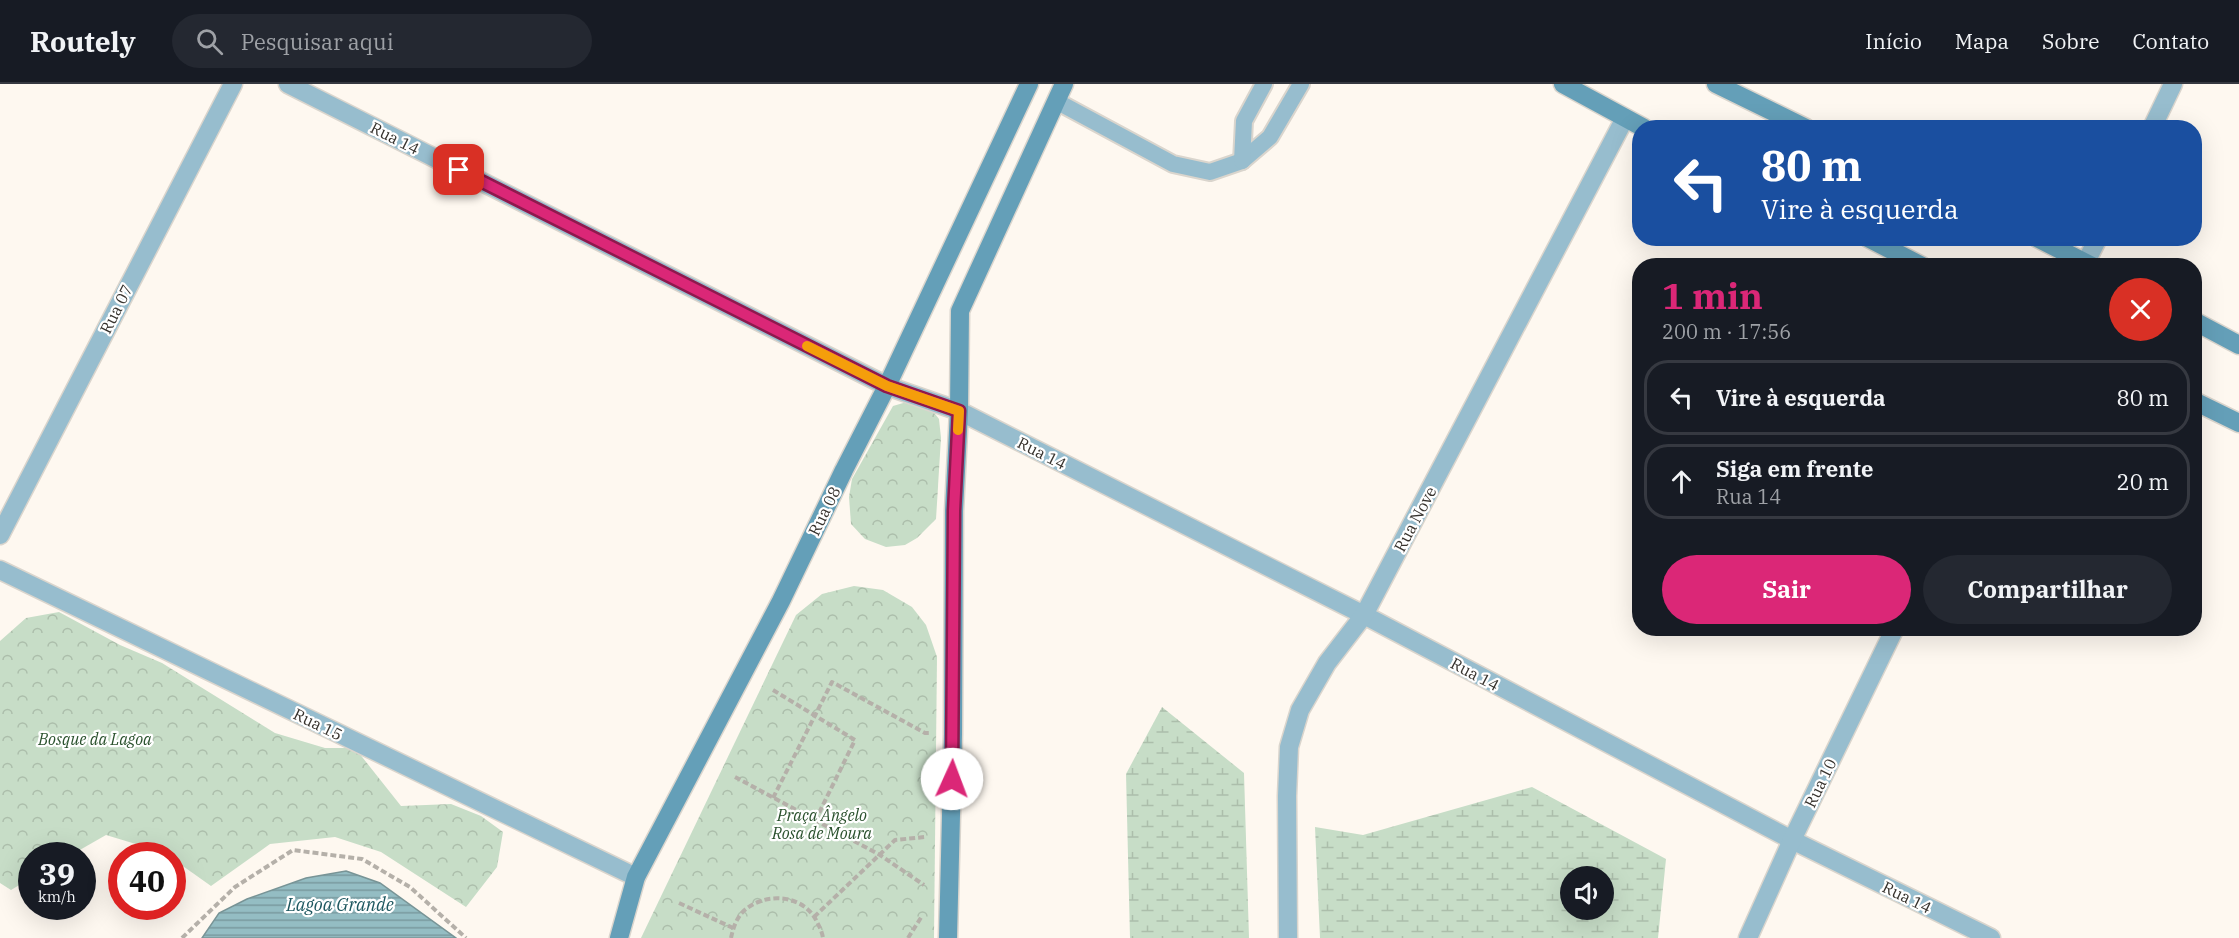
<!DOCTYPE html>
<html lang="pt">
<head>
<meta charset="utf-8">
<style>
  :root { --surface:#171b24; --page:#242831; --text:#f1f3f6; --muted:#9ea1a6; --line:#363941; --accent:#db2777 }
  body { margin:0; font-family:"IBM Plex Serif",serif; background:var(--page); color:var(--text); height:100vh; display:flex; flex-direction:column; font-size:22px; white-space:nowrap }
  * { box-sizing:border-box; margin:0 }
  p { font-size:20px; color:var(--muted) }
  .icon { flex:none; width:33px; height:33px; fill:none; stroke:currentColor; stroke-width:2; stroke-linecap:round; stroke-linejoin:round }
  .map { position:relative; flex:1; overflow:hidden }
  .sheet { position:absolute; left:1632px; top:174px; width:570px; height:378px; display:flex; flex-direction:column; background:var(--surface); border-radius:24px; box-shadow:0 6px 24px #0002 }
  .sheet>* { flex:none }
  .hud { position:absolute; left:1632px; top:36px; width:570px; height:126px; border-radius:24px; box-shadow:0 6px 24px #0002; background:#1a4fa0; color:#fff; overflow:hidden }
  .buttons { position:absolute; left:1560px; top:782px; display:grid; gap:12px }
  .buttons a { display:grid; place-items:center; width:54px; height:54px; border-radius:50%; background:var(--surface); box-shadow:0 6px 24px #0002; font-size:30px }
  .speed { position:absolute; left:18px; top:758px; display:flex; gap:12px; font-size:30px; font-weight:700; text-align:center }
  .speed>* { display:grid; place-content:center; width:78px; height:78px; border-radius:50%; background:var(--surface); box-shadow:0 6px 24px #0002; line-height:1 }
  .speed small { font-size:15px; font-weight:400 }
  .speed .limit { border:9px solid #d22; background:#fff; color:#111 }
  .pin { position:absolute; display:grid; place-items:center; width:51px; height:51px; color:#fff; margin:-26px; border-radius:12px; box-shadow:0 3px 9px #0006 }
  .me { position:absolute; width:66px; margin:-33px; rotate:2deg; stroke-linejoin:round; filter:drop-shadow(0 0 4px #0008) }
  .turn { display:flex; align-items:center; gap:21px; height:126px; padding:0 30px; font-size:27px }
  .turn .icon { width:78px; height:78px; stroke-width:2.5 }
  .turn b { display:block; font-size:42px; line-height:51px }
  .round { display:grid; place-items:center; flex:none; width:63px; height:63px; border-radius:32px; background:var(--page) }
  .summary { display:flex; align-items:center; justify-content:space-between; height:102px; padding:0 30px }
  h1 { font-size:36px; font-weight:800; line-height:45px; color:var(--accent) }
  .action { display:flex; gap:12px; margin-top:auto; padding:12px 30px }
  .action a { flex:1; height:69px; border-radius:36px; background:var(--accent); color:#fff; font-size:24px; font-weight:800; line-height:69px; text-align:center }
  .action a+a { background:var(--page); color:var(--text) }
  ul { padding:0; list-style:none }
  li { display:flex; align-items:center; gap:18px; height:75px; margin:0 12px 9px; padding:0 18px; border:3px solid var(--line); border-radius:24px }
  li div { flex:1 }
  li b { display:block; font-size:22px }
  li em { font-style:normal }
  header { display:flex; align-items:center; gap:36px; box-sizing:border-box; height:84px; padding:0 30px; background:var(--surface); border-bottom:2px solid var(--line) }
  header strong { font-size:28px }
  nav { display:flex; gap:33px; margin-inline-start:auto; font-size:21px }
  .search { width:420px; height:54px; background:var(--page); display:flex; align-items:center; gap:15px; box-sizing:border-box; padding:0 21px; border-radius:33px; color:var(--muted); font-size:22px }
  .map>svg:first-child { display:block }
  .forest { fill:url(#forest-crowns) }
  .wetland { fill:url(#wetland-marsh); fill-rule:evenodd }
  .water { fill:url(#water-rules); stroke:#789496; stroke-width:1.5 }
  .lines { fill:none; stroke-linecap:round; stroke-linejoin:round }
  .lane-casing { stroke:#dad5cd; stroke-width:20 }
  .street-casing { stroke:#dad5cd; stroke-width:21 }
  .secondary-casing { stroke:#dad5cd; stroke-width:21 }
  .path { stroke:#b5b0a9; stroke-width:4; stroke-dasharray:6 3; stroke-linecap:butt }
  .lane { stroke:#97bdce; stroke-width:16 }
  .street { stroke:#97bdce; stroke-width:18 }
  .secondary { stroke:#649fb8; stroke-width:18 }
  .route-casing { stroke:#8e194d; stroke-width:15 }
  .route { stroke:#db2777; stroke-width:10 }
  .slow { stroke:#f59e0b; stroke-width:10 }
  .labels { text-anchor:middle; stroke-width:4.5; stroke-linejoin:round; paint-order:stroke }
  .street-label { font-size:16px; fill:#37332e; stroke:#fff }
  .park-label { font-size:16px; font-style:italic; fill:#2a512d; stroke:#fff }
  .water-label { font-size:18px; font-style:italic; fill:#1d575f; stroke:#fff }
</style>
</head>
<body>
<header>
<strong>Routely</strong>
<div class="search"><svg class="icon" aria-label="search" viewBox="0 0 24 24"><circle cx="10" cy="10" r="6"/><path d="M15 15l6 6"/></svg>Pesquisar aqui</div>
<nav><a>Início</a><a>Mapa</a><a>Sobre</a><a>Contato</a></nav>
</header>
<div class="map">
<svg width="2239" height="854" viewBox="0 0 2239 854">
  <defs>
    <pattern id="forest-crowns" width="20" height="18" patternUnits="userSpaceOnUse" patternTransform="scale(1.5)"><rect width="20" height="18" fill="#c7ddc7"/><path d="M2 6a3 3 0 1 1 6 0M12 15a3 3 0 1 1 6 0" fill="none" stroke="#acbeab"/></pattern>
    <pattern id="wetland-marsh" width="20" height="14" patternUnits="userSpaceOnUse" patternTransform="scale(1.5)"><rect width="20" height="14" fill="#c7ddc7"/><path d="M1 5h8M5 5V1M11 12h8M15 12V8" fill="none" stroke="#acbeab"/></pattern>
    <pattern id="water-rules" width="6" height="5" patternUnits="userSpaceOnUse" patternTransform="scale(1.5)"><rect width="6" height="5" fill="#94bdc3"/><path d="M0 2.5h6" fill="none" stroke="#7a9a9f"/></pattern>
  </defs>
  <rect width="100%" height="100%" fill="#fef8f0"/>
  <g class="forest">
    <path d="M 910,317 L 928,321 L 939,335 L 941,354 L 936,435 L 917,454 L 905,461 L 886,463 L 865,455 L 851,440 L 849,413 L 852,395 L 893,322 Z"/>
    <path d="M 854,502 L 883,506 L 912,523 L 926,541 L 937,573 L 934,854 L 641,854 L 796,531 L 822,510 Z"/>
    <path d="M 59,528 L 120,561 L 162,579 L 275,649 L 325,664 L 355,664 L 401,722 L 451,720 L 481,732 L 503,748 L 497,783 L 466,823 L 381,768 L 335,753 L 270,760 L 211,802 L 173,775 L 172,771 L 106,751 L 71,771 L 32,771 L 31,794 L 11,806 L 0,799 L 0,557 L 26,534 Z"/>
  </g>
  <g class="wetland">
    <path d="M 1162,623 L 1244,689 L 1249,854 L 1130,854 L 1126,690 Z"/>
    <path d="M 1532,703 L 1666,775 L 1658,854 L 1320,854 L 1315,743 L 1363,751 ZM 1570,792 L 1604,792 L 1604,825 L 1570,825 Z"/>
  </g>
  <path class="water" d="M 346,787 L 380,799 L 456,854 L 202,854 L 219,829 L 247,815 L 306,794 Z"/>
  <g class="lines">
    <defs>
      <g id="lane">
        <path d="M 1056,17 L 1173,80 L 1210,88 L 1242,77 L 1270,53 L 1301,0"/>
        <path d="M 1242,77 L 1244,37 L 1264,0"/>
      </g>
      <g id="street">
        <path d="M 288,0 L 887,302 L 959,327 L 1364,531 L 1792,756 L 1991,854"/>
        <path d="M 2152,44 L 2173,0"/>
        <path d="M 2087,182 L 2086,178 L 2098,154"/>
        <path d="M 0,451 L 233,0"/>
        <path d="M 0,486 L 636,793"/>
        <path d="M 1288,854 L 1287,712 L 1289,663 L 1300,626 L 1327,579 L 1364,531 L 1625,34"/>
        <path d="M 1748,854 L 1792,756 L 1895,544"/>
      </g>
      <g id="secondary">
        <path d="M 1563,0 L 1644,44"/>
        <path d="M 1716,0 L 1806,44"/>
        <path d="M 1868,154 L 1922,182"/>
        <path d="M 2037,154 L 2092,182"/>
        <path d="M 2194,237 L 2239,261"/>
        <path d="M 2194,317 L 2239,339"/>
        <path d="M 619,854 L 636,793 L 781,517 L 844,386 L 887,302 L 1029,0"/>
        <path d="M 948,854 L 953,650 L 954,427 L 959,327 L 960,227 L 1064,0"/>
      </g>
    </defs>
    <use href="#lane" class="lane-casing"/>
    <use href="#street" class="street-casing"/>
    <use href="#secondary" class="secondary-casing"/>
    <g class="path">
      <path d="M 773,606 L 855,656 L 815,737"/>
      <path d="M 735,693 L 880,771 L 924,801"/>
      <path d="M 773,714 L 832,598 L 925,649 L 929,649"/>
      <path d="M 679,819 L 733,844"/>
      <path d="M 814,833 L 895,756 L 925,753"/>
      <path d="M 182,854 L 235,803 L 293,766 L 362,775 L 410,803 L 466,854"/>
      <path d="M 731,854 C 733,844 737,832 746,825 C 767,808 803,811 816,836 C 819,842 822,847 823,854"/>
      <path d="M 908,854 L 922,832"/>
    </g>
    <use href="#lane" class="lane"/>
    <use href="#street" class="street"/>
    <use href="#secondary" class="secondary"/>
  </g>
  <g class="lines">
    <defs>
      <path id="route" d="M 459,86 L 887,302 L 959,327 L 954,427 L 952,695"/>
    </defs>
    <use href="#route" class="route-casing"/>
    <use href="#route" class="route"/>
    <path class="slow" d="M 807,262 L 887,302 L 959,327 L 958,346"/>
  </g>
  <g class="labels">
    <g class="street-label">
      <text transform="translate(395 54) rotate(27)" y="6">Rua 14</text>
      <text transform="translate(116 225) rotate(-63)" y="6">Rua 07</text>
      <text transform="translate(1042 369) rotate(27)" y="6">Rua 14</text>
      <text transform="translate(824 427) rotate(-64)" y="6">Rua 08</text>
      <text transform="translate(1415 435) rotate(-62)" y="6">Rua Nove</text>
      <text transform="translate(1475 590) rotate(28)" y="6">Rua 14</text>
      <text transform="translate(318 640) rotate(26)" y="6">Rua 15</text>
      <text transform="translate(1820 699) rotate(-64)" y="6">Rua 10</text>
      <text transform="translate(1907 813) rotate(26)" y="6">Rua 14</text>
    </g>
    <g class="park-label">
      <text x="95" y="661">Bosque da Lagoa</text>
      <text x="822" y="737">Praça Ângelo<tspan x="822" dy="18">Rosa de Moura</tspan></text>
    </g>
    <g class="water-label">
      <text x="340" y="827">Lagoa Grande</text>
    </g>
  </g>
</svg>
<div class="buttons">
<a><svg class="icon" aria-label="sound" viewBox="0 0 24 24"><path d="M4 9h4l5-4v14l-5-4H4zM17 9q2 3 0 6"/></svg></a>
</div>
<div class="speed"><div>39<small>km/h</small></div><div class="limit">40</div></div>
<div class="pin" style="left:459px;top:86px;background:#d93025"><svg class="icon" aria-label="arrive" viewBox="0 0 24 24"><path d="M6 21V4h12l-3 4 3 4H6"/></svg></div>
<svg class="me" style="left:952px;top:695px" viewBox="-20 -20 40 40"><circle r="19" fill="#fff"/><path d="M0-13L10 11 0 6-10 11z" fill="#db2777"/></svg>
<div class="hud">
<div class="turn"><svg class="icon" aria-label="left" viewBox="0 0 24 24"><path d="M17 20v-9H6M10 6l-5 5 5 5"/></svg><div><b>80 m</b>Vire à esquerda</div></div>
</div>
<section class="sheet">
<div class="summary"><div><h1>1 min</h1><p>200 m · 17:56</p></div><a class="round" style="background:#d93025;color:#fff"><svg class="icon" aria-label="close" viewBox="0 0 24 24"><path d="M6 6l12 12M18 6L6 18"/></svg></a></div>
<ul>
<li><svg class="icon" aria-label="left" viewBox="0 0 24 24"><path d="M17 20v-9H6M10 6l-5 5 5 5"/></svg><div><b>Vire à esquerda</b></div><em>80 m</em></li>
<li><svg class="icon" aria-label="ahead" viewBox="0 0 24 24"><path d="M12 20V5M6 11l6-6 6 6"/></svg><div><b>Siga em frente</b><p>Rua 14</p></div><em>20 m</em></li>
</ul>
<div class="action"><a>Sair</a><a>Compartilhar</a></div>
</section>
</div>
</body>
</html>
